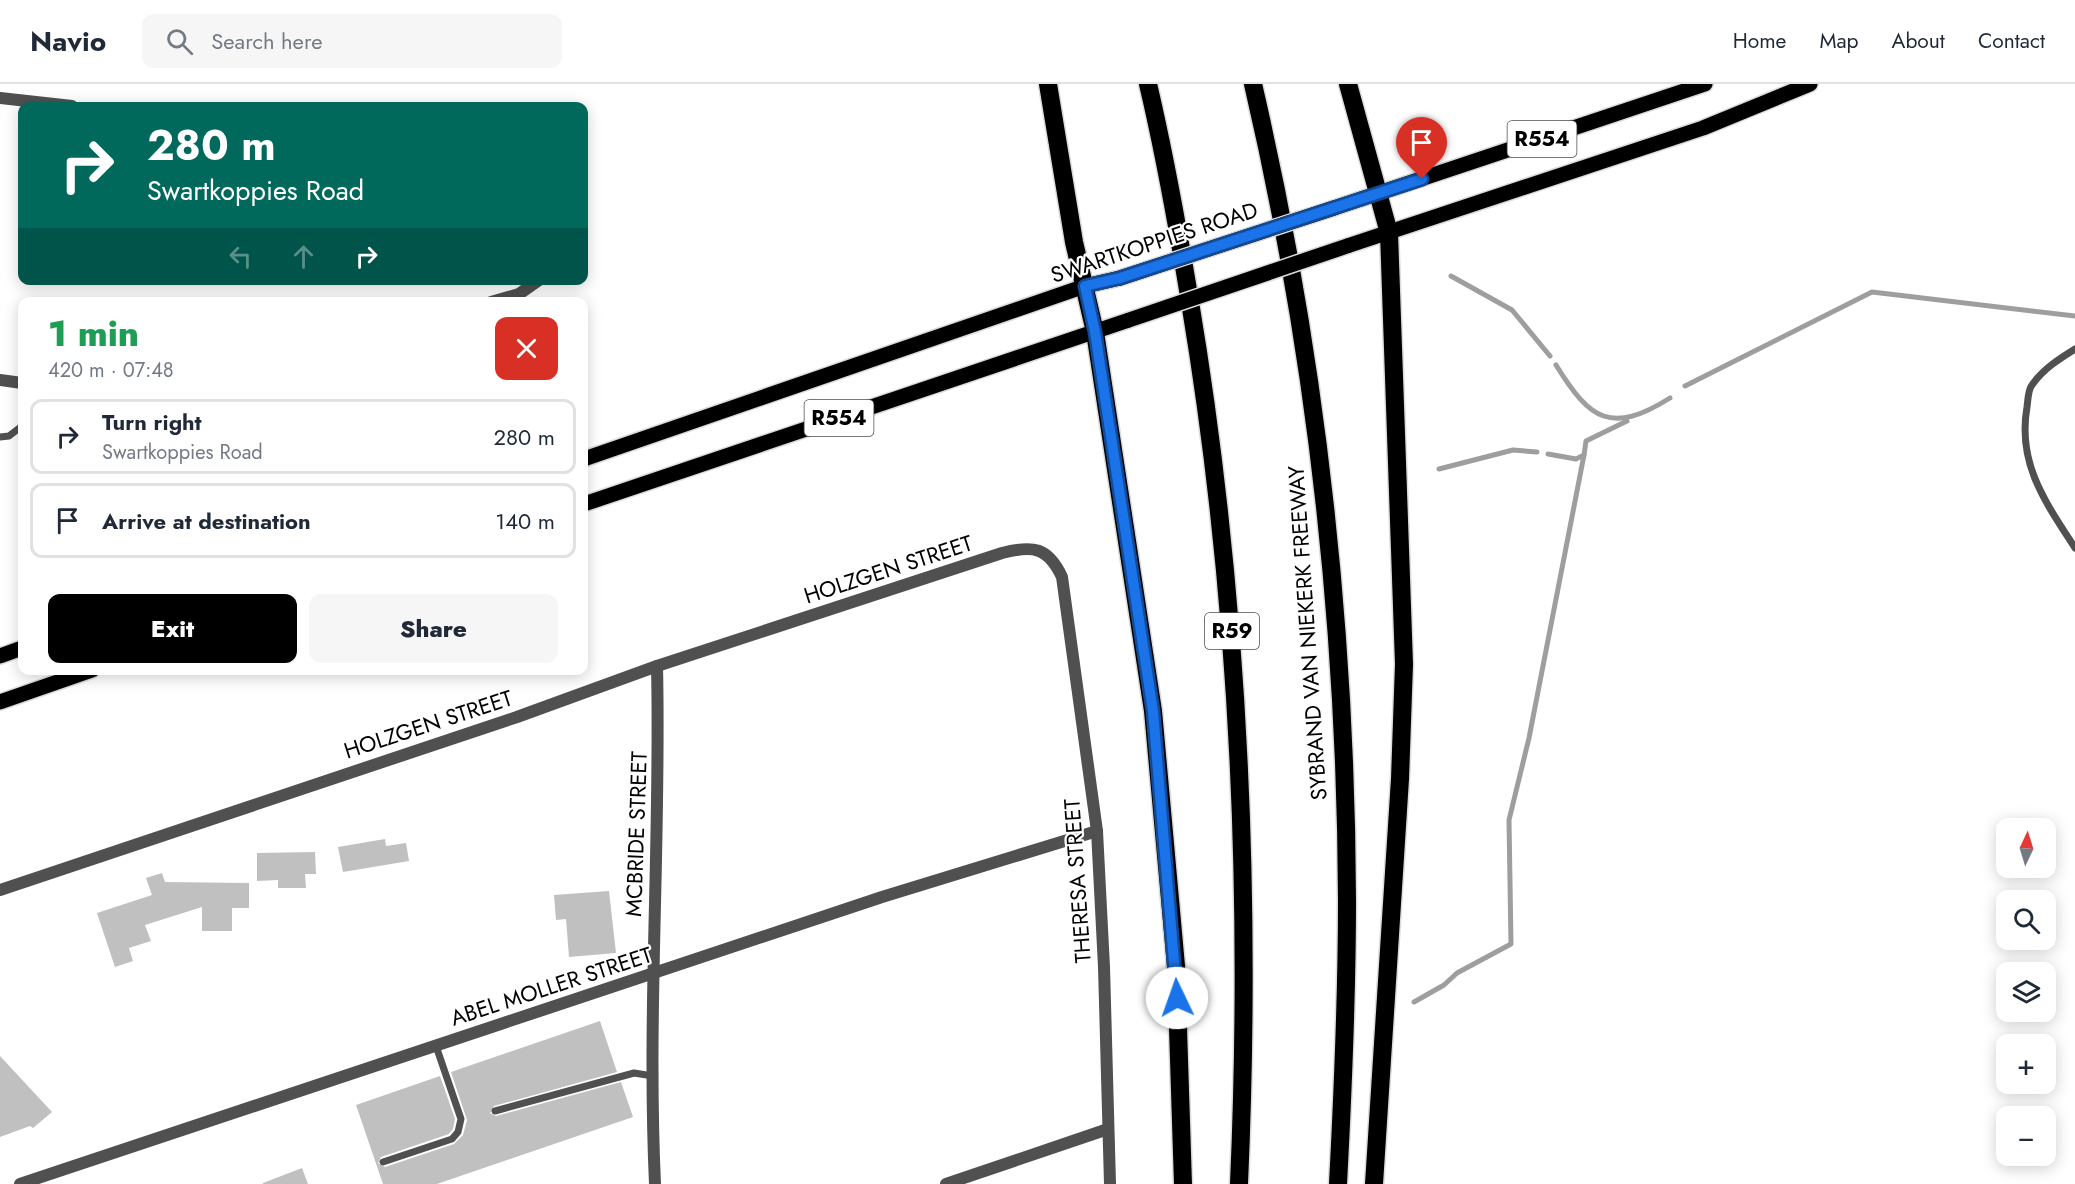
<!DOCTYPE html>
<html lang="en">
<head>
<meta charset="utf-8">
<style>
  :root { --surface:#fff; --page:#f6f6f7; --text:#1f2937; --muted:#747a83; --line:#e0e1e3; --accent:#000 }
  body { margin:0; font-family:Jost,sans-serif; background:var(--page); color:var(--text); height:100vh; display:flex; flex-direction:column; font-size:22px; white-space:nowrap }
  * { box-sizing:border-box; margin:0 }
  p { font-size:20px; color:var(--muted) }
  .icon { flex:none; width:33px; height:33px; fill:none; stroke:currentColor; stroke-width:2; stroke-linecap:round; stroke-linejoin:round }
  .map { position:relative; flex:1; overflow:hidden }
  .details { position:absolute; left:18px; top:213px; width:570px; height:378px; display:flex; flex-direction:column; background:var(--surface); border-radius:12px; box-shadow:0 3px 15px #0003 }
  .details>* { flex:none }
  .top-card { position:absolute; left:18px; top:18px; width:570px; height:183px; border-radius:12px; box-shadow:0 3px 15px #0003; background:#00695c; color:#fff; overflow:hidden }
  .needle { width:39px; rotate:4deg }
  .tools { position:absolute; left:1996px; top:734px; display:grid; gap:12px }
  .tools a { display:grid; place-items:center; width:60px; height:60px; border-radius:12px; background:var(--surface); box-shadow:0 3px 15px #0003; font-size:30px }
  .pin { position:absolute; display:grid; place-items:center; width:51px; height:51px; color:#fff; margin:-62px -26px; border-radius:50% 50% 50% 0; rotate:-45deg; box-shadow:0 0 6px #0007 }
  .pin .icon { rotate:45deg }
  .me { position:absolute; width:66px; margin:-33px; rotate:357deg; stroke-linejoin:round; filter:drop-shadow(0 0 4px #0008) }
  .turn { display:flex; align-items:center; gap:21px; height:126px; padding:0 30px; font-size:27px }
  .turn .icon { width:78px; height:78px; stroke-width:2.5 }
  .turn b { display:block; font-size:42px; line-height:51px }
  .lanes { display:flex; align-items:center; height:57px; padding:0 30px; background:#0003; justify-content:center; gap:30px; direction:ltr }
  .lanes .off { opacity:.35 }
  .round { display:grid; place-items:center; flex:none; width:63px; height:63px; border-radius:12px; background:var(--page) }
  .overview { display:flex; align-items:center; justify-content:space-between; height:102px; padding:0 30px }
  h1 { font-size:36px; font-weight:800; line-height:45px; color:#1e9e55 }
  .action { display:flex; gap:12px; margin-top:auto; padding:12px 30px }
  .action a { flex:1; height:69px; border-radius:12px; background:var(--accent); color:#fff; font-size:24px; font-weight:800; line-height:69px; text-align:center }
  .action a+a { background:var(--page); color:var(--text) }
  ul { padding:0; list-style:none }
  li { display:flex; align-items:center; gap:18px; height:75px; margin:0 12px 9px; padding:0 18px; border:3px solid var(--line); border-radius:12px }
  li div { flex:1 }
  li b { display:block; font-size:22px }
  li em { font-style:normal }
  header { display:flex; align-items:center; gap:36px; box-sizing:border-box; height:84px; padding:0 30px; background:var(--surface); border-bottom:2px solid var(--line) }
  header strong { font-size:28px }
  nav { display:flex; gap:33px; margin-inline-start:auto; font-size:21px }
  .search { width:420px; height:54px; background:var(--page); display:flex; align-items:center; gap:15px; box-sizing:border-box; padding:0 21px; border-radius:12px; color:var(--muted); font-size:22px }
  .map>svg:first-child { display:block }
  .lines { fill:none; stroke-linecap:round; stroke-linejoin:round }
  .stream { stroke:#9e9e9e; stroke-width:5 }
  .building { fill:#c0c0c0 }
  .primary-casing { stroke:#dbdbdb; stroke-width:18 }
  .motorway-casing { stroke:#dbdbdb; stroke-width:21 }
  .service { stroke:#505050; stroke-width:7 }
  .minor { stroke:#505050; stroke-width:12 }
  .primary { stroke:#000; stroke-width:15 }
  .motorway { stroke:#000; stroke-width:18 }
  .primary-bridge-casing { stroke:#dbdbdb; stroke-width:18; stroke-linecap:butt }
  .primary-bridge { stroke:#000; stroke-width:15 }
  .route-casing { stroke:#114b97; stroke-width:15 }
  .route { stroke:#1a73e8; stroke-width:10 }
  .labels { text-anchor:middle; stroke-width:4.5; stroke-linejoin:round; paint-order:stroke }
  .shield { fill:#fff; stroke:#4c4c4c; stroke-width:1.5 }
  .shield-label { font-size:21px; font-weight:bold; fill:#000 }
  .street-label { font-size:22px; fill:#000; stroke:#fff }
</style>
</head>
<body>
<header>
<strong>Navio</strong>
<div class="search"><svg class="icon" aria-label="search" viewBox="0 0 24 24"><circle cx="10" cy="10" r="6"/><path d="M15 15l6 6"/></svg>Search here</div>
<nav><a>Home</a><a>Map</a><a>About</a><a>Contact</a></nav>
</header>
<div class="map">
<svg width="2075" height="1100" viewBox="0 0 2075 1100">
  <rect width="100%" height="100%" fill="#fff"/>
  <g class="lines">
    <g class="stream">
      <path d="M 1451,192 L 1512,226 L 1550,272"/>
      <path d="M 1556,281 C 1590,336 1611,351 1670,314"/>
      <path d="M 1685,302 L 1872,208 L 2075,232"/>
      <path d="M 1548,370 L 1576,375 L 1584,371 L 1586,357 L 1627,337"/>
      <path d="M 1439,385 L 1513,366 L 1537,368"/>
      <path d="M 1414,918 L 1444,901 L 1457,889 L 1511,860 L 1509,736 L 1529,654 L 1584,371"/>
    </g>
  </g>
  <g class="building">
    <path d="M 385,755 L 386,762 L 406,759 L 409,777 L 343,788 L 338,763 Z"/>
    <path d="M 315,768 L 316,790 L 305,790 L 306,804 L 278,804 L 278,796 L 257,797 L 257,769 Z"/>
    <path d="M 162,789 L 165,798 L 249,799 L 249,824 L 232,824 L 232,847 L 202,847 L 202,823 L 145,841 L 151,857 L 129,864 L 133,877 L 115,883 L 97,829 L 152,811 L 146,794 Z"/>
    <path d="M 609,807 L 616,869 L 569,873 L 566,835 L 556,836 L 554,811 Z"/>
    <path d="M 600,937 L 617,988 L 494,1022 L 490,1029 L 496,1032 L 621,998 L 633,1033 L 437,1100 L 383,1100 L 356,1021 L 440,992 L 455,1035 L 453,1045 L 449,1050 L 381,1073 L 378,1079 L 385,1083 L 454,1060 L 463,1051 L 467,1036 L 451,988 Z"/>
    <path d="M 0,972 L 52,1028 L 33,1044 L 30,1042 L 0,1053 Z"/>
    <path d="M 302,1084 L 308,1100 L 263,1100 L 263,1099 Z"/>
  </g>
  <g class="lines">
    <defs>
      <g id="primary">
        <path d="M 1334,124 L 1705,0"/>
        <path d="M 1347,162 L 1703,44 L 1810,0"/>
        <path d="M 584,375 L 1085,202 L 1120,194"/>
        <path d="M 584,420 L 1129,236"/>
        <path d="M 0,572 L 22,564"/>
        <path d="M 0,618 L 92,586"/>
      </g>
      <g id="motorway">
        <path d="M 1048,0 L 1074,158 L 1095,248 L 1153,627 L 1176,882 L 1183,1100"/>
        <path d="M 1148,0 C 1165,72 1178,145 1190,218 C 1239,511 1252,804 1239,1100"/>
        <path d="M 1253,0 C 1315,266 1346,543 1347,816 C 1347,911 1343,1005 1338,1100"/>
        <path d="M 1348,0 L 1389,149 L 1404,580 L 1400,695 L 1374,1100"/>
      </g>
    </defs>
    <use href="#primary" class="primary-casing"/>
    <use href="#motorway" class="motorway-casing"/>
    <g class="service">
      <path d="M 2075,265 C 2059,275 2043,285 2032,301 C 2028,306 2028,316 2027,323 C 2017,380 2046,419 2075,464"/>
      <path d="M 0,353 L 9,352 L 22,342"/>
      <path d="M 495,1027 L 634,989 L 653,992"/>
      <path d="M 383,1078 L 452,1055 L 458,1048 L 461,1035 L 436,962"/>
    </g>
    <g class="minor">
      <path d="M 0,14 L 72,22"/>
      <path d="M 491,218 L 519,210 L 539,196"/>
      <path d="M 0,296 L 22,299"/>
      <path d="M 0,806 L 517,633 L 657,582 L 1002,469 C 1033,461 1048,463 1062,493 L 1097,747 L 1104,883 L 1110,1100"/>
      <path d="M 20,1100 L 882,813 L 1097,747"/>
      <path d="M 655,1100 C 647,927 661,755 657,582"/>
      <path d="M 946,1100 L 1108,1045"/>
    </g>
    <use href="#primary" class="primary"/>
    <use href="#motorway" class="motorway"/>
    <defs>
      <g id="primary-bridge">
        <path d="M 1120,194 L 1334,124"/>
        <path d="M 1129,236 L 1347,162"/>
      </g>
    </defs>
    <use href="#primary-bridge" class="primary-bridge-casing"/>
    <use href="#primary-bridge" class="primary-bridge"/>
  </g>
  <g class="lines">
    <defs>
      <path id="route" d="M 1177,914 L 1153,627 L 1095,248 L 1085,202 L 1120,194 L 1422,95"/>
    </defs>
    <use href="#route" class="route-casing"/>
    <use href="#route" class="route"/>
  </g>
  <g class="labels">
    <g class="shield">
      <rect x="1507.5" y="37" width="69" height="36" rx="4.5"/>
      <rect x="804.5" y="316" width="69" height="36" rx="4.5"/>
      <rect x="1205" y="529" width="54" height="36" rx="4.5"/>
    </g>
    <g class="shield-label">
      <text x="1542" y="62">R554</text>
      <text x="839" y="341">R554</text>
      <text x="1232" y="554">R59</text>
    </g>
    <g class="street-label">
      <text transform="translate(1154 158) rotate(-18)" y="8">SWARTKOPPIES ROAD</text>
      <text transform="translate(888 485) rotate(-18)" y="8">HOLZGEN STREET</text>
      <text transform="translate(1307 549) rotate(-94)" y="8">SYBRAND VAN NIEKERK FREEWAY</text>
      <text transform="translate(428 640) rotate(-18)" y="8">HOLZGEN STREET</text>
      <text transform="translate(636 750) rotate(-88)" y="8">MCBRIDE STREET</text>
      <text transform="translate(1077 797) rotate(-94)" y="8">THERESA STREET</text>
      <text transform="translate(551 902) rotate(-18)" y="8">ABEL MOLLER STREET</text>
    </g>
  </g>
</svg>
<div class="tools">
<a><svg class="needle" viewBox="-14 -14 28 28"><path d="M0-13l5 13h-10z" fill="#e53935"/><path d="M0 13l5-13h-10z" fill="#747a83"/></svg></a>
<a><svg class="icon" aria-label="search" viewBox="0 0 24 24"><circle cx="10" cy="10" r="6"/><path d="M15 15l6 6"/></svg></a>
<a><svg class="icon" aria-label="layers" viewBox="0 0 24 24"><path d="M12 4l9 5-9 5-9-5zM3 14l9 5 9-5"/></svg></a>
<a>+</a>
<a>−</a>
</div>
<div class="pin" style="left:1422px;top:95px;background:#d93025"><svg class="icon" aria-label="arrive" viewBox="0 0 24 24"><path d="M6 21V4h12l-3 4 3 4H6"/></svg></div>
<svg class="me" style="left:1177px;top:914px" viewBox="-20 -20 40 40"><circle r="19" fill="#fff"/><path d="M0-13L10 11 0 6-10 11z" fill="#1a73e8"/></svg>
<div class="top-card">
<div class="turn"><svg class="icon" aria-label="right" viewBox="0 0 24 24"><path d="M7 20v-9h11M14 6l5 5-5 5"/></svg><div><b>280 m</b>Swartkoppies Road</div></div>
<div class="lanes"><svg class="icon off" aria-label="left" viewBox="0 0 24 24"><path d="M17 20v-9H6M10 6l-5 5 5 5"/></svg><svg class="icon off" aria-label="ahead" viewBox="0 0 24 24"><path d="M12 20V5M6 11l6-6 6 6"/></svg><svg class="icon" aria-label="right" viewBox="0 0 24 24"><path d="M7 20v-9h11M14 6l5 5-5 5"/></svg></div>
</div>
<section class="details">
<div class="overview"><div><h1>1 min</h1><p>420 m · 07:48</p></div><a class="round" style="background:#d93025;color:#fff"><svg class="icon" aria-label="close" viewBox="0 0 24 24"><path d="M6 6l12 12M18 6L6 18"/></svg></a></div>
<ul>
<li><svg class="icon" aria-label="right" viewBox="0 0 24 24"><path d="M7 20v-9h11M14 6l5 5-5 5"/></svg><div><b>Turn right</b><p>Swartkoppies Road</p></div><em>280 m</em></li>
<li><svg class="icon" aria-label="arrive" viewBox="0 0 24 24"><path d="M6 21V4h12l-3 4 3 4H6"/></svg><div><b>Arrive at destination</b></div><em>140 m</em></li>
</ul>
<div class="action"><a>Exit</a><a>Share</a></div>
</section>
</div>
</body>
</html>
